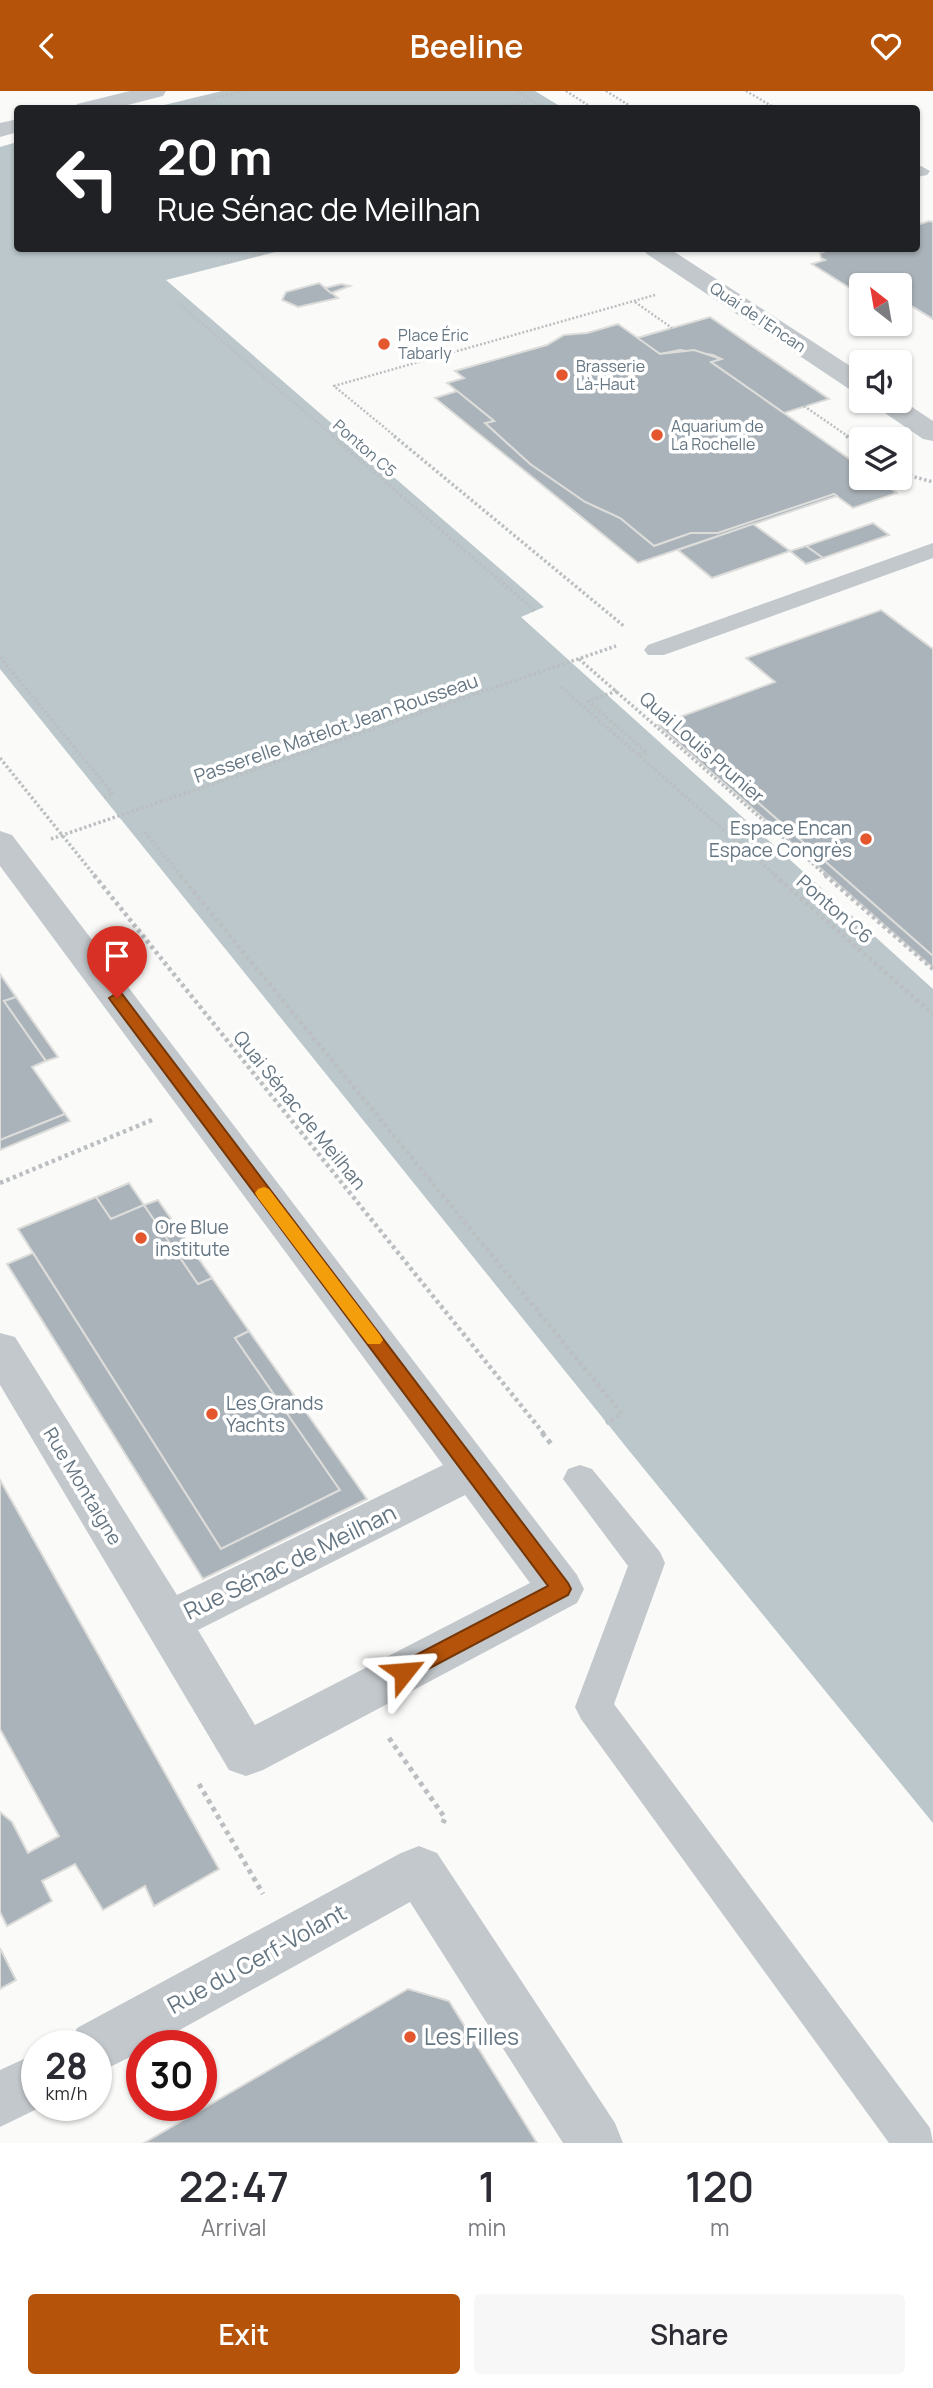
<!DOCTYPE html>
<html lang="en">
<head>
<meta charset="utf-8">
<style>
  :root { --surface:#fff; --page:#f7f7f7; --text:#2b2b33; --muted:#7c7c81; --accent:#b45309 }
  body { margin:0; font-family:Manrope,sans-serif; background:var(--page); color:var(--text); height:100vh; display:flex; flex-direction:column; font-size:26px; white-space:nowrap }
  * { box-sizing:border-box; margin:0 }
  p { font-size:23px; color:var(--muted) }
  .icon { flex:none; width:38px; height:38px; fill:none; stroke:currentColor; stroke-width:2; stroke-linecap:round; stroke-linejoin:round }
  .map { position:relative; height:2052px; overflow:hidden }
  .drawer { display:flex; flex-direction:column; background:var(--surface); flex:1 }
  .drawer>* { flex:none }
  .banner { position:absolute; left:14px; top:14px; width:906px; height:147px; border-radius:7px; box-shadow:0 2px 5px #0004; background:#202124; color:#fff; overflow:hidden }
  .needle { width:46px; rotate:329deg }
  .fabs { position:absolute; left:849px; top:182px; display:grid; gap:14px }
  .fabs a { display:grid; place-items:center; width:63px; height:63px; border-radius:7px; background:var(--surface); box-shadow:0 2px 5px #0004; font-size:35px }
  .speed { position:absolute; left:21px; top:1939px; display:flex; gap:14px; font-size:35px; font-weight:700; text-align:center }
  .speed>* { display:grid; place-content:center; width:91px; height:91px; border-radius:50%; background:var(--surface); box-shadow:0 2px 5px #0004; line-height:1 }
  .speed small { font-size:18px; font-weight:400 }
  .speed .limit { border:10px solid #d22; background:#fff; color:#111 }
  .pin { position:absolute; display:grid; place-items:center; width:60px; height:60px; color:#fff; margin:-72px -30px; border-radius:50% 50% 50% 0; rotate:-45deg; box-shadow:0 0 7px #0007 }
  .pin .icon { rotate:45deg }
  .me { position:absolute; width:77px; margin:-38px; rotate:62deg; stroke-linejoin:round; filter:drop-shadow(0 0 5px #0008) }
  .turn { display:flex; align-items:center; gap:24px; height:147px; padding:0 28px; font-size:32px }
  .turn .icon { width:91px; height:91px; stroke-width:2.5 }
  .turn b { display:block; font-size:49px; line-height:60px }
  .eta { display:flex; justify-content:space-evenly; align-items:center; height:119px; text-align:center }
  .eta b { font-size:42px; font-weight:600; line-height:49px }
  .cta { display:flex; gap:14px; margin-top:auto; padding:14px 28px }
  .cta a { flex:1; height:80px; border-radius:7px; background:var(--accent); color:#fff; font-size:28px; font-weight:600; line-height:80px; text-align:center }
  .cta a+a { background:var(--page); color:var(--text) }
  header { display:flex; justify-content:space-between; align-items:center; height:91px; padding:0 28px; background:var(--accent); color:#fff; font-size:32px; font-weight:600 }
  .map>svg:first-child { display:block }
  .water { fill:#bbc7cb }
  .building { fill:#aab3b9; stroke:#dcdcda; stroke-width:2 }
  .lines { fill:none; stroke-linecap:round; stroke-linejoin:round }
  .path-far3 { stroke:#bbbfc2; stroke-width:2.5; stroke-dasharray:2 2; stroke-linecap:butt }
  .path-far2 { stroke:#bbbfc2; stroke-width:3.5; stroke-dasharray:2.5 2.5; stroke-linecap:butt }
  .path-far1 { stroke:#bbbfc2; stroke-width:4.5; stroke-dasharray:3.5 3.5; stroke-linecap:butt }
  .path { stroke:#bbbfc2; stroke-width:5; stroke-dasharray:4.5 4.5; stroke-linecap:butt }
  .lane { fill:#c3c8cc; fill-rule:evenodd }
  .street { fill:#c3c8cc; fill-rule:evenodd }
  .route { fill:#b45309; stroke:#753606; stroke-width:2 }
  .slow { fill:#f59e0b }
  .poi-dot { fill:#e4572e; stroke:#fff; stroke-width:2.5 }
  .labels { text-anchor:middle; stroke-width:7; stroke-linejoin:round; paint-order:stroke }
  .far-street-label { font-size:16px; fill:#657683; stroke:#fff }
  .far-poi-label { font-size:16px; fill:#657683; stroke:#fff; text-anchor:start }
  .street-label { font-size:19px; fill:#657683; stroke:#fff }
  .poi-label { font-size:19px; fill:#657683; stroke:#fff; text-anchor:start }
  .near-street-label { font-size:23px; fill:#657683; stroke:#fff }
  .near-poi-label { font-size:23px; fill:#657683; stroke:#fff; text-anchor:start }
</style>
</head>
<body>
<header><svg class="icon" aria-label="back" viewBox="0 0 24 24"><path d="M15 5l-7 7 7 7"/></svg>Beeline<svg class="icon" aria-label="heart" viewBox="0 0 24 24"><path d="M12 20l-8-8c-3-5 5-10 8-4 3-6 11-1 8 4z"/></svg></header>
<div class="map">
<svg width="933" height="2052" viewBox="0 0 933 2052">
  <rect width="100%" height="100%" fill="#fafaf8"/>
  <g class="water">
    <path d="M 222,0 L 535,0 L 563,17 L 152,17 Z"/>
    <path d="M 17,51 L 18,158 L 287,158 L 166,189 L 544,516 L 521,526 L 933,898 L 933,1732 L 631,1362 L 0,578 L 0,56 Z"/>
  </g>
  <g class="building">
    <path d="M 929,130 L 933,131 L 933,228 L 900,208 L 900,194 L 861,194 L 861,204 L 812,173 L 825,169 L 821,167 L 820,162 L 832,158 L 917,158 L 917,134 Z"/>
    <path d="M 319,192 L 338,207 L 298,216 L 282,209 L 286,201 Z"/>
    <path d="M 341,193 L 350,195 L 331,202 L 325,197 Z"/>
    <path d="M 710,226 L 829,308 L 784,322 L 711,271 L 721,268 L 713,264 L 680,259 L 660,263 L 637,247 Z"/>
    <path d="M 618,233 L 660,263 L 694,259 L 721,268 L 711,271 L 861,376 L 861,387 L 876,387 L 897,402 L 853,417 L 834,403 L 718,442 L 691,442 L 654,455 L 620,427 L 585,411 L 530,373 L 485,332 L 494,330 L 447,292 L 464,287 L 455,280 L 547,254 L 564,244 L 587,242 Z"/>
    <path d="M 457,300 L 494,330 L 485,332 L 530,373 L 585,411 L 620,427 L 654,455 L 691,442 L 718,442 L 834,403 L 837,405 L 638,472 L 435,307 Z"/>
    <path d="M 873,432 L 889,444 L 823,467 L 806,455 Z"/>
    <path d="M 753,433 L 790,460 L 712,487 L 678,459 Z"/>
    <path d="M 806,455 L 823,467 L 806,473 L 790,460 Z"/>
    <path d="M 881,519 L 933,558 L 933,865 L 666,631 L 775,591 L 746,567 Z"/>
    <path d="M 666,631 L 933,865 L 933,877 L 658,634 Z"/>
    <path d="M 0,883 L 16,906 L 4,910 L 46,970 L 32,976 L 65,1023 L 0,1049 Z"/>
    <path d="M 16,906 L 58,966 L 46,970 L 4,910 Z"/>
    <path d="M 65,1023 L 70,1030 L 0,1059 L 0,1049 Z"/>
    <path d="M 129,1092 L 144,1114 L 111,1128 L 96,1106 Z"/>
    <path d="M 96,1106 L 111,1128 L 144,1114 L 198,1193 L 212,1187 L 249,1240 L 235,1247 L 340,1399 L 221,1458 L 18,1138 Z"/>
    <path d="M 158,1109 L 212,1187 L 198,1193 L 144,1114 Z"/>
    <path d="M 33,1162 L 221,1458 L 340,1399 L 235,1247 L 249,1240 L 367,1408 L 203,1488 L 7,1173 Z"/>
    <path d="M 0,1389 L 219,1778 L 154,1815 L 145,1795 L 103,1819 L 75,1773 L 42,1790 L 52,1810 L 7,1835 L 0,1821 L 0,1721 L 12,1731 L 28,1762 L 59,1745 L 0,1638 Z"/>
    <path d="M 0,1857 L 16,1889 L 0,1898 Z"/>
    <path d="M 408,1898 L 449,1910 L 537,2052 L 144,2052 Z"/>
  </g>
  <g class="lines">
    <g class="path-far3">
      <path d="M 517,0 L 545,18"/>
      <path d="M 566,0 L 594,18"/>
      <path d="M 606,0 L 635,18"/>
      <path d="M 746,0 L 777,18"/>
      <path d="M 191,13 L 243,0"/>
      <path d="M 498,18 L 532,9"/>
      <path d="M 223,172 L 279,158"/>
      <path d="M 635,211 L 672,237"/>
      <path d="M 178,212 L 334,346"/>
      <path d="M 804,315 L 849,346"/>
      <path d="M 396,346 L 334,295 L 655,204"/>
    </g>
    <g class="path-far2">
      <path d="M 332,345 L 535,520"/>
      <path d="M 394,345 L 625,536"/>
      <path d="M 846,345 L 861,355"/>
      <path d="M 900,382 L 933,391"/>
      <path d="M 0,566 L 113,703 L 104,706"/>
      <path d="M 579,568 L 827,785"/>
      <path d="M 561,596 L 776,785"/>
      <path d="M 617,600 L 588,610 L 647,662 L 639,663"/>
      <path d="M 0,667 L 95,785"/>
      <path d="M 145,741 L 181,785"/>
      <path d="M 51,748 L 616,555"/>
    </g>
    <g class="path-far1">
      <path d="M 94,784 L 544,1343"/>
      <path d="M 180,784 L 622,1323 L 606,1332"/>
      <path d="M 774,784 L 933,923"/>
      <path d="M 825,784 L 933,878"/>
      <path d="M 0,1092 L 152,1029"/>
    </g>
    <g class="path">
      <path d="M 542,1342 L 553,1355"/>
      <path d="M 389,1647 L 445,1727 L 443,1732"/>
      <path d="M 199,1693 L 263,1803"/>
    </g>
    <g class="lane">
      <path d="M 921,75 L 930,80 L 927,84 L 917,86 L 917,76 Z"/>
      <path d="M 933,452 L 933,467 L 664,564 L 648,564 L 644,559 L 648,554 Z"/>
      <path d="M 580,1374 L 592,1378 L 660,1461 L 665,1472 L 614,1613 L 930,2037 L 933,2052 L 889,2052 L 581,1628 L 575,1616 L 628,1475 L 563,1388 L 568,1378 Z"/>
    </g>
    <g class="street">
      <path d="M 130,0 L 166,0 L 163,5 L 112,18 L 75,18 L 77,13 Z"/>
      <path d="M 18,28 L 18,41 L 0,46 L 0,32 Z"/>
      <path d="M 643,158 L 670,158 L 861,282 L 861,302 L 852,300 L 647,163 Z"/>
      <path d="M 900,308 L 933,330 L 933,350 L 923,348 L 876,316 L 872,310 Z"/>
      <path d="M 0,740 L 12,744 L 577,1484 L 584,1498 L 577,1512 L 263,1679 L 246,1685 L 229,1679 L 0,1294 L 0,1242 L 15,1246 L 177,1504 L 443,1374 L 0,775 ZM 465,1404 L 530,1492 L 255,1634 L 198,1539 Z"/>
      <path d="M 419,1755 L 437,1762 L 615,2032 L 623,2052 L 563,2052 L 410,1811 L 151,1955 L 142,1955 L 142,1960 L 96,1983 L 96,1955 L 69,1955 L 77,1937 L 401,1762 Z"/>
      <path d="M 37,1962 L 37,2014 L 45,2014 L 0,2036 L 0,1979 Z"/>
    </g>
  </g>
  <path class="route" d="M 117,902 L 122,903 L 568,1492 L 571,1498 L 568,1504 L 411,1587 L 404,1589 L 397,1587 L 394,1581 L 397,1574 L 548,1495 L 111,910 L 109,907 Z"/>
  <path class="slow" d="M 264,1096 L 269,1098 L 380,1244 L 383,1249 L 380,1253 L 368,1253 L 258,1107 L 255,1102 L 258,1098 Z"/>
  <g class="poi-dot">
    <circle cx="384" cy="253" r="7"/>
    <circle cx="562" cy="284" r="7"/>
    <circle cx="657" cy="344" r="7"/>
    <circle cx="866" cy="748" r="7"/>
    <circle cx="141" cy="1147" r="7"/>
    <circle cx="212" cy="1323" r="7"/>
    <circle cx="410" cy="1946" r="7"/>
  </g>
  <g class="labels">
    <g class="far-street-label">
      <text transform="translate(758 226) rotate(34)" y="6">Quai de l'Encan</text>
      <text transform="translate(365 357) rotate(41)" y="6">Ponton C5</text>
    </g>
    <g class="far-poi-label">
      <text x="398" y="250">Place Éric<tspan x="398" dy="18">Tabarly</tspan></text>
      <text x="576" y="281">Brasserie<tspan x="576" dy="18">Là-Haut</tspan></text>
      <text x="671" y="341">Aquarium de<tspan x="671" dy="18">La Rochelle</tspan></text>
    </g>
    <g class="street-label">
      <text transform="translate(336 637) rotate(-19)" y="7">Passerelle Matelot Jean Rousseau</text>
      <text transform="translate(702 656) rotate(41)" y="7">Quai Louis Prunier</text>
      <text transform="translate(835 818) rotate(41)" y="7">Ponton C6</text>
      <text transform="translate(300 1019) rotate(51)" y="7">Quai Sénac de Meilhan</text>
      <text transform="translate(83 1395) rotate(59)" y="7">Rue Montaigne</text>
    </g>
    <g class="poi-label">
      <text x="852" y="744" text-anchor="end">Espace Encan<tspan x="852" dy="22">Espace Congrès</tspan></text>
      <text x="155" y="1143">Ore Blue<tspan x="155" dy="22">institute</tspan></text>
      <text x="226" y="1319">Les Grands<tspan x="226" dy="22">Yachts</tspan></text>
    </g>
    <g class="near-street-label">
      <text transform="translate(290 1471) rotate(-26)" y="8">Rue Sénac de Meilhan</text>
      <text transform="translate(257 1868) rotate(-29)" y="8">Rue du Cerf-Volant</text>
    </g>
    <g class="near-poi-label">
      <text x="424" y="1954">Les Filles</text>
    </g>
  </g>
</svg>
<div class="fabs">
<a><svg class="needle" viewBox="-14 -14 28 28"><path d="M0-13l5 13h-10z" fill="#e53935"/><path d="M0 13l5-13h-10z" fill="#7c7c81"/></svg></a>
<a><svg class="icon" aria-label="sound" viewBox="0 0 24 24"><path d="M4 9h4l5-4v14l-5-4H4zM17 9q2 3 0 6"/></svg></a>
<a><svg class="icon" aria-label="layers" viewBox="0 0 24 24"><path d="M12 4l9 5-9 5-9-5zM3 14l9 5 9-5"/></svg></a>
</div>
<div class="speed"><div>28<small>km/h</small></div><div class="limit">30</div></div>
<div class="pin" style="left:117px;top:907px;background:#d93025"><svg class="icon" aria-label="arrive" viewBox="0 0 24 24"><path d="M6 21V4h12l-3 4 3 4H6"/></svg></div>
<svg class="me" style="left:404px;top:1581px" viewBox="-20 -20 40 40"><path d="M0-17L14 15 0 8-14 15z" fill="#b45309" stroke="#fff" stroke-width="4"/></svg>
<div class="banner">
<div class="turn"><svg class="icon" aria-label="left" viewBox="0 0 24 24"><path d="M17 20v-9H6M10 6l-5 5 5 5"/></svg><div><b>20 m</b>Rue Sénac de Meilhan</div></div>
</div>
</div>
<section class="drawer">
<div class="eta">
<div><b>22:47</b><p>Arrival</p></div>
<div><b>1</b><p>min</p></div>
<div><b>120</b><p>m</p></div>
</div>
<div class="cta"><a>Exit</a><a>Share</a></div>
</section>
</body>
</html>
